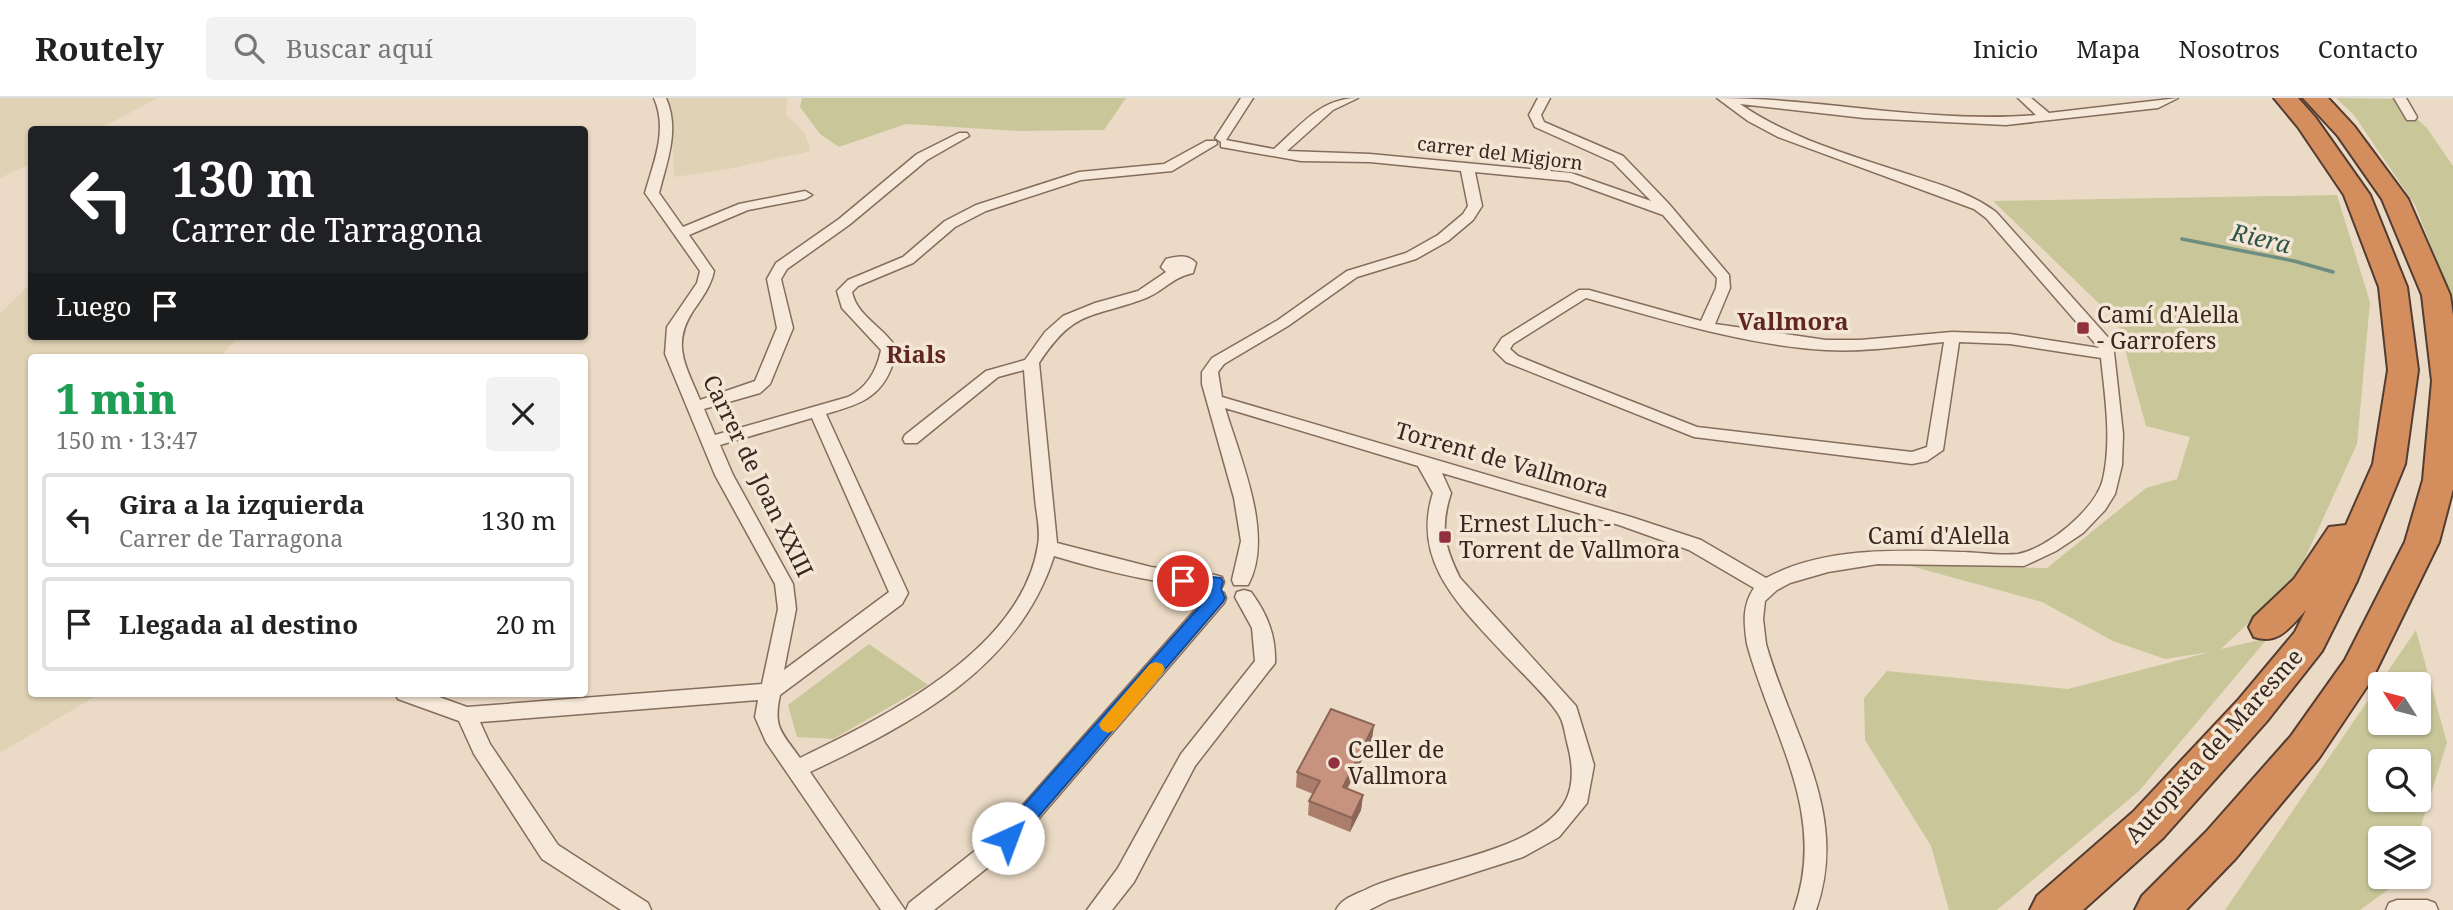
<!DOCTYPE html>
<html lang="es">
<head>
<meta charset="utf-8">
<style>
  :root { --surface:#fff; --page:#f2f2f2; --text:#222; --muted:#767676; --line:#e0e0e0 }
  body { margin:0; font-family:"Noto Serif",serif; background:var(--page); color:var(--text); height:100vh; display:flex; flex-direction:column; font-size:26px; white-space:nowrap }
  * { box-sizing:border-box; margin:0 }
  p { font-size:23px; color:var(--muted) }
  .icon { flex:none; width:38px; height:38px; fill:none; stroke:currentColor; stroke-width:2; stroke-linecap:round; stroke-linejoin:round }
  .map { position:relative; flex:1; overflow:hidden }
  .drawer { position:absolute; left:28px; top:256px; width:560px; height:343px; display:flex; flex-direction:column; background:var(--surface); border-radius:7px; box-shadow:0 2px 5px #0004 }
  .drawer>* { flex:none }
  .top-card { position:absolute; left:28px; top:28px; width:560px; height:214px; border-radius:7px; box-shadow:0 2px 5px #0004; background:#202124; color:#fff; overflow:hidden }
  .needle { width:46px; rotate:306deg }
  .controls { position:absolute; left:2368px; top:574px; display:grid; gap:14px }
  .controls a { display:grid; place-items:center; width:63px; height:63px; border-radius:7px; background:var(--surface); box-shadow:0 2px 5px #0004; font-size:35px }
  .pin { position:absolute; display:grid; place-items:center; width:60px; height:60px; color:#fff; margin:-30px; border:4px solid #fff; border-radius:50%; box-shadow:0 2px 7px #0007 }
  .me { position:absolute; width:77px; margin:-38px; rotate:43deg; stroke-linejoin:round; filter:drop-shadow(0 0 5px #0008) }
  .turn { display:flex; align-items:center; gap:24px; height:147px; padding:0 28px; font-size:32px }
  .turn .icon { width:91px; height:91px; stroke-width:2.5 }
  .turn b { display:block; font-size:49px; line-height:60px }
  .then { display:flex; align-items:center; height:66px; padding:0 28px; background:#0003; gap:14px; font-size:26px }
  .round { display:grid; place-items:center; flex:none; width:74px; height:74px; border-radius:7px; background:var(--page) }
  .head { display:flex; align-items:center; justify-content:space-between; height:119px; padding:0 28px }
  h1 { font-size:42px; font-weight:800; line-height:52px; color:#1e9e55 }
  ul { padding:0; list-style:none }
  li { display:flex; align-items:center; gap:21px; height:94px; margin:0 14px 10px; padding:0 14px; border:4px solid var(--line); border-radius:7px }
  li div { flex:1 }
  li b { display:block; font-size:26px }
  li em { font-style:normal }
  header { display:flex; align-items:center; gap:42px; box-sizing:border-box; height:98px; padding:0 35px; background:var(--surface); border-bottom:2px solid var(--line) }
  header strong { font-size:33px }
  nav { display:flex; gap:38px; margin-inline-start:auto; font-size:24px }
  .search { width:490px; height:63px; background:var(--page); display:flex; align-items:center; gap:18px; box-sizing:border-box; padding:0 24px; border-radius:7px; color:var(--muted); font-size:26px }
  .map>svg:first-child { display:block }
  .farmland { fill:#e0d2b4 }
  .green { fill:#c9c79a; fill-rule:evenodd }
  .lines { fill:none; stroke-linecap:round; stroke-linejoin:round }
  .stream { stroke:#6e8d81; stroke-width:3.5 }
  .street-casing { stroke:#856c5d; stroke-width:3 }
  .highway-casing { stroke:#533c31; stroke-width:4 }
  .street { fill:#f6e9d9; fill-rule:evenodd }
  .highway { fill:#d48e5d; fill-rule:evenodd }
  .wall { fill:#ab7e6c }
  .shaded-wall { fill:#8b6658 }
  .building { fill:#c7927e; stroke:#8b6658; stroke-width:2 }
  .route { fill:#1a73e8; stroke:#114b97; stroke-width:2 }
  .slow { fill:#f59e0b }
  .poi-dot { fill:#903140; stroke:#f3e6d5; stroke-width:2.5 }
  .labels { text-anchor:middle; stroke-width:7; stroke-linejoin:round; paint-order:stroke }
  .far-street-label { font-size:19px; fill:#362720; stroke:#f3e6d5 }
  .poi-label { font-size:23px; fill:#362720; stroke:#f3e6d5; text-anchor:start }
  .street-label { font-size:23px; fill:#362720; stroke:#f3e6d5 }
  .water-label { font-size:24px; font-style:italic; fill:#30554d; stroke:#f3e6d5 }
  .neighbourhood-label { font-size:24px; font-weight:bold; fill:#602622; stroke:#f3e6d5 }
</style>
</head>
<body>
<header>
<strong>Routely</strong>
<div class="search"><svg class="icon" aria-label="search" viewBox="0 0 24 24"><circle cx="10" cy="10" r="6"/><path d="M15 15l6 6"/></svg>Buscar aquí</div>
<nav><a>Inicio</a><a>Mapa</a><a>Nosotros</a><a>Contacto</a></nav>
</header>
<div class="map">
<svg width="2453" height="812" viewBox="0 0 2453 812">
  <rect width="100%" height="100%" fill="#ebdbc6"/>
  <g class="farmland">
    <path d="M 0,0 L 158,0 L 99,31 L 32,32 L 31,66 L 0,80 Z"/>
    <path d="M 665,0 L 787,0 L 786,17 L 804,34 L 811,53 L 724,72 L 674,79 L 672,23 Z"/>
    <path d="M 31,185 L 32,238 L 239,238 L 219,259 L 32,259 L 32,595 L 101,595 L 0,655 L 0,216 Z"/>
  </g>
  <g class="green">
    <path d="M 802,0 L 1126,0 L 1104,32 L 1017,33 L 906,26 L 839,49 L 820,36 L 800,9 Z"/>
    <path d="M 2336,0 L 2395,1 L 2427,30 L 2453,68 L 2453,204 L 2415,107 L 2354,17 Z"/>
    <path d="M 2337,97 L 2370,204 L 2357,346 L 2296,480 L 2221,551 L 2268,540 L 2139,693 L 1997,812 L 1949,812 L 1931,748 L 1865,642 L 1864,600 L 1887,573 L 2068,591 L 2210,554 L 2165,561 L 2113,543 L 2042,504 L 1907,467 L 2047,470 L 2146,390 L 2177,381 L 2190,339 L 2146,328 L 2117,223 L 1993,103 Z"/>
    <path d="M 2416,532 L 2447,645 L 2417,740 L 2380,740 L 2380,779 L 2404,780 L 2360,812 L 2225,812 ZM 2380,586 L 2418,586 L 2418,625 L 2380,625 ZM 2418,663 L 2418,702 L 2380,702 L 2380,663 Z"/>
    <path d="M 869,546 L 928,587 L 833,641 L 797,639 L 788,607 Z"/>
  </g>
  <g class="lines">
    <path class="stream" d="M 2182,141 L 2294,163 L 2333,174"/>
    <defs>
      <g id="street">
        <path d="M 654,0 L 666,0 C 680,32 667,63 659,95 L 683,129 L 739,106 L 805,93 L 812,97 L 805,101 L 748,112 L 689,137 L 714,173 C 711,188 702,200 693,213 C 671,247 686,268 700,302 L 755,283 L 777,230 L 767,181 L 776,165 L 839,121 L 917,56 L 959,35 L 967,35 L 969,38 L 927,62 L 849,127 L 787,171 L 781,181 L 793,230 L 770,286 L 760,295 L 704,311 L 715,337 L 848,299 C 867,290 877,272 881,252 L 842,210 L 837,193 L 848,182 L 903,159 L 945,123 L 976,107 L 1079,74 L 1164,66 L 1206,43 L 1216,43 L 1217,46 L 1172,73 L 1081,82 L 986,113 L 955,129 L 913,165 L 858,188 L 852,194 C 857,218 882,228 895,248 C 898,254 895,262 892,268 C 880,301 857,307 826,316 L 908,495 L 902,506 L 780,597 C 773,630 781,633 800,660 C 885,619 1022,552 1038,447 C 1041,432 1036,415 1035,400 C 1031,357 1027,315 1024,272 L 998,279 L 917,345 L 905,345 L 903,341 L 905,337 L 986,273 L 1025,262 L 1045,234 L 1063,218 L 1095,205 L 1138,193 L 1166,174 L 1161,169 L 1166,161 C 1177,158 1188,156 1196,165 L 1193,175 C 1171,180 1164,193 1146,200 C 1091,221 1075,210 1039,265 L 1057,445 L 1151,469 L 1215,477 L 1222,479 L 1224,484 L 1222,489 L 1215,491 C 1160,486 1107,474 1054,458 C 1018,571 911,626 810,674 L 905,812 L 881,812 L 766,644 L 755,619 L 758,602 L 480,624 L 490,646 L 558,747 L 648,805 L 651,812 L 621,812 L 542,761 L 474,656 L 459,623 L 398,601 L 395,595 L 428,595 L 467,609 L 762,586 L 778,511 L 775,486 L 715,377 L 665,256 L 667,229 L 697,185 L 700,173 L 645,95 C 654,63 668,32 654,0 ZM 812,320 L 889,494 L 784,572 L 796,511 L 793,486 L 733,377 L 720,347 Z"/>
        <path d="M 1241,0 L 1253,0 L 1226,42 L 1274,51 C 1301,27 1321,0 1358,0 L 1333,12 L 1287,53 L 1370,56 L 1571,75 L 1651,103 L 1613,64 L 1535,29 L 1529,17 L 1538,0 L 1550,0 L 1541,17 L 1544,24 L 1623,58 L 1669,106 L 1729,177 L 1730,190 L 1715,226 L 1826,242 L 1860,242 L 1952,234 L 2010,236 L 2099,250 L 1986,120 L 1974,111 L 1778,39 L 1748,23 L 1717,0 C 1823,0 1929,26 2036,17 L 2018,0 L 2031,0 L 2049,15 L 2178,0 L 2158,10 L 2006,27 L 1864,20 L 1740,6 C 1788,39 1843,55 1898,73 C 1931,84 1968,93 1996,114 L 2113,245 L 2123,336 L 2122,367 L 2115,396 L 2105,412 L 2083,435 L 2056,453 L 2024,468 L 1878,466 L 1828,474 L 1790,485 L 1777,492 L 1765,503 L 1763,521 L 1766,546 C 1792,638 1850,715 1816,812 L 1794,812 C 1828,715 1772,638 1747,546 C 1744,525 1742,508 1754,490 L 1689,452 L 1619,427 L 1442,375 L 1451,395 C 1440,429 1444,448 1460,480 L 1576,608 L 1594,667 L 1587,705 L 1559,739 L 1523,759 L 1389,802 L 1369,812 L 1336,812 C 1341,801 1354,797 1365,792 C 1417,766 1539,755 1566,702 C 1575,684 1572,662 1567,644 C 1565,636 1564,626 1560,619 C 1553,604 1516,569 1503,555 C 1460,508 1411,464 1433,395 L 1418,368 L 1225,310 C 1240,360 1275,438 1248,487 L 1234,487 L 1232,482 L 1241,443 L 1234,400 L 1202,286 L 1202,274 L 1212,260 L 1278,222 L 1347,173 L 1406,155 L 1438,137 L 1463,116 L 1468,108 L 1461,73 L 1370,64 L 1301,63 L 1221,49 L 1221,44 L 1215,40 ZM 1475,74 L 1569,83 L 1663,117 L 1717,180 L 1716,190 L 1701,223 L 1589,192 L 1579,192 L 1502,240 L 1494,252 L 1506,264 L 1694,339 L 1912,366 L 1927,363 L 1943,352 L 1959,244 L 2010,246 L 2101,260 C 2105,299 2112,342 2103,381 C 2096,411 2047,451 2018,456 C 1999,458 1977,454 1959,454 C 1896,452 1824,449 1766,480 L 1701,442 L 1631,419 L 1222,299 L 1218,274 L 1224,266 L 1288,228 L 1357,179 L 1416,161 L 1448,143 L 1473,122 L 1482,108 ZM 1586,200 C 1665,222 1744,247 1826,252 C 1865,254 1905,248 1944,244 L 1927,349 L 1912,354 L 1697,329 L 1557,274 L 1518,258 L 1510,251 L 1513,246 Z"/>
        <path d="M 2394,0 L 2406,0 L 2417,19 L 2415,22 L 2407,22 Z"/>
        <path d="M 1244,492 L 1251,494 C 1267,516 1276,537 1275,565 L 1195,668 L 1134,784 L 1112,812 L 1087,812 L 1118,770 L 1181,656 L 1255,563 L 1252,530 L 1235,499 L 1237,494 Z"/>
        <path d="M 1217,493 L 1224,495 L 1226,500 L 1224,505 L 1016,747 L 934,812 L 906,812 L 909,805 L 1000,733 L 1210,495 Z"/>
        <path d="M 2397,802 L 2427,802 L 2435,805 L 2438,812 L 2386,812 L 2389,805 Z"/>
      </g>
      <g id="highway">
        <path d="M 2274,0 L 2298,0 L 2315,19 L 2370,97 L 2407,189 L 2418,272 L 2405,366 L 2357,483 L 2322,553 L 2267,623 L 2163,740 L 2083,812 L 2030,812 L 2037,798 L 2133,714 L 2239,601 L 2295,534 L 2306,512 C 2290,529 2279,547 2254,539 L 2249,529 L 2254,519 L 2294,481 L 2329,429 L 2346,427 L 2373,366 L 2388,272 L 2379,189 L 2344,97 L 2298,29 Z"/>
        <path d="M 2303,0 L 2328,0 L 2354,28 L 2408,101 L 2450,197 L 2453,218 L 2453,391 L 2439,444 L 2372,581 L 2319,660 L 2236,760 L 2186,812 L 2135,812 L 2142,798 L 2206,734 L 2291,638 L 2345,562 L 2405,444 L 2423,382 L 2432,283 L 2422,197 L 2382,101 L 2338,38 Z"/>
      </g>
    </defs>
    <use href="#street" class="street-casing"/>
    <use href="#highway" class="highway-casing"/>
    <use href="#street" class="street"/>
    <use href="#highway" class="highway"/>
  </g>
  <path class="wall" d="M 1372,642 L 1347,691 L 1363,697 L 1361,712 L 1350,734 L 1308,717 L 1309,703 L 1313,696 L 1296,689 L 1297,674 Z"/>
  <g class="shaded-wall">
    <path d="M 1374,627 L 1372,642 L 1341,703 L 1343,689 Z"/>
    <path d="M 1363,697 L 1361,712 L 1350,734 L 1352,720 Z"/>
  </g>
  <path class="building" d="M 1331,611 L 1374,627 L 1343,689 L 1363,697 L 1352,720 L 1309,703 L 1320,683 L 1297,674 Z"/>
  <path class="route" d="M 1183,476 L 1221,480 L 1223,484 L 1221,491 L 1225,500 L 1223,504 L 1015,746 L 1008,748 L 1001,746 L 998,740 L 1001,733 L 1208,499 L 1204,490 L 1177,487 L 1175,483 L 1177,478 Z"/>
  <path class="slow" d="M 1156,564 L 1162,566 L 1165,571 L 1162,576 L 1115,632 L 1108,635 L 1102,632 L 1099,627 L 1102,622 L 1150,566 Z"/>
  <g class="poi-dot">
    <rect x="2076" y="223" width="14" height="14" rx="3.5"/>
    <rect x="1438" y="432" width="14" height="14" rx="3.5"/>
    <circle cx="1334" cy="665" r="7"/>
  </g>
  <g class="labels">
    <g class="far-street-label">
      <text transform="translate(1500 55) rotate(7)" y="7">carrer del Migjorn</text>
    </g>
    <g class="poi-label">
      <text x="2097" y="225">Camí d'Alella<tspan x="2097" dy="26">- Garrofers</tspan></text>
      <text x="1459" y="434">Ernest Lluch -<tspan x="1459" dy="26">Torrent de Vallmora</tspan></text>
      <text x="1348" y="660">Celler de<tspan x="1348" dy="26">Vallmora</tspan></text>
    </g>
    <g class="street-label">
      <text transform="translate(1502 362) rotate(16)" y="8">Torrent de Vallmora</text>
      <text transform="translate(758 378) rotate(64)" y="8">Carrer de Joan XXIII</text>
      <text x="1939" y="446">Camí d'Alella</text>
      <text transform="translate(2214 648) rotate(-48)" y="8">Autopista del Maresme</text>
    </g>
    <g class="water-label">
      <text transform="translate(2261 141) rotate(13)" y="8">Riera</text>
    </g>
    <g class="neighbourhood-label">
      <text x="1793" y="232">Vallmora</text>
      <text x="916" y="265">Rials</text>
    </g>
  </g>
</svg>
<div class="controls">
<a><svg class="needle" viewBox="-14 -14 28 28"><path d="M0-13l5 13h-10z" fill="#e53935"/><path d="M0 13l5-13h-10z" fill="#767676"/></svg></a>
<a><svg class="icon" aria-label="search" viewBox="0 0 24 24"><circle cx="10" cy="10" r="6"/><path d="M15 15l6 6"/></svg></a>
<a><svg class="icon" aria-label="layers" viewBox="0 0 24 24"><path d="M12 4l9 5-9 5-9-5zM3 14l9 5 9-5"/></svg></a>
</div>
<div class="pin" style="left:1183px;top:483px;background:#d93025"><svg class="icon" aria-label="arrive" viewBox="0 0 24 24"><path d="M6 21V4h12l-3 4 3 4H6"/></svg></div>
<svg class="me" style="left:1008px;top:740px" viewBox="-20 -20 40 40"><circle r="19" fill="#fff"/><path d="M0-13L10 11 0 6-10 11z" fill="#1a73e8"/></svg>
<div class="top-card">
<div class="turn"><svg class="icon" aria-label="left" viewBox="0 0 24 24"><path d="M17 20v-9H6M10 6l-5 5 5 5"/></svg><div><b>130 m</b>Carrer de Tarragona</div></div>
<div class="then">Luego<svg class="icon" aria-label="arrive" viewBox="0 0 24 24"><path d="M6 21V4h12l-3 4 3 4H6"/></svg></div>
</div>
<section class="drawer">
<div class="head"><div><h1>1 min</h1><p>150 m · 13:47</p></div><a class="round"><svg class="icon" aria-label="close" viewBox="0 0 24 24"><path d="M6 6l12 12M18 6L6 18"/></svg></a></div>
<ul>
<li><svg class="icon" aria-label="left" viewBox="0 0 24 24"><path d="M17 20v-9H6M10 6l-5 5 5 5"/></svg><div><b>Gira a la izquierda</b><p>Carrer de Tarragona</p></div><em>130 m</em></li>
<li><svg class="icon" aria-label="arrive" viewBox="0 0 24 24"><path d="M6 21V4h12l-3 4 3 4H6"/></svg><div><b>Llegada al destino</b></div><em>20 m</em></li>
</ul>
</section>
</div>
</body>
</html>
